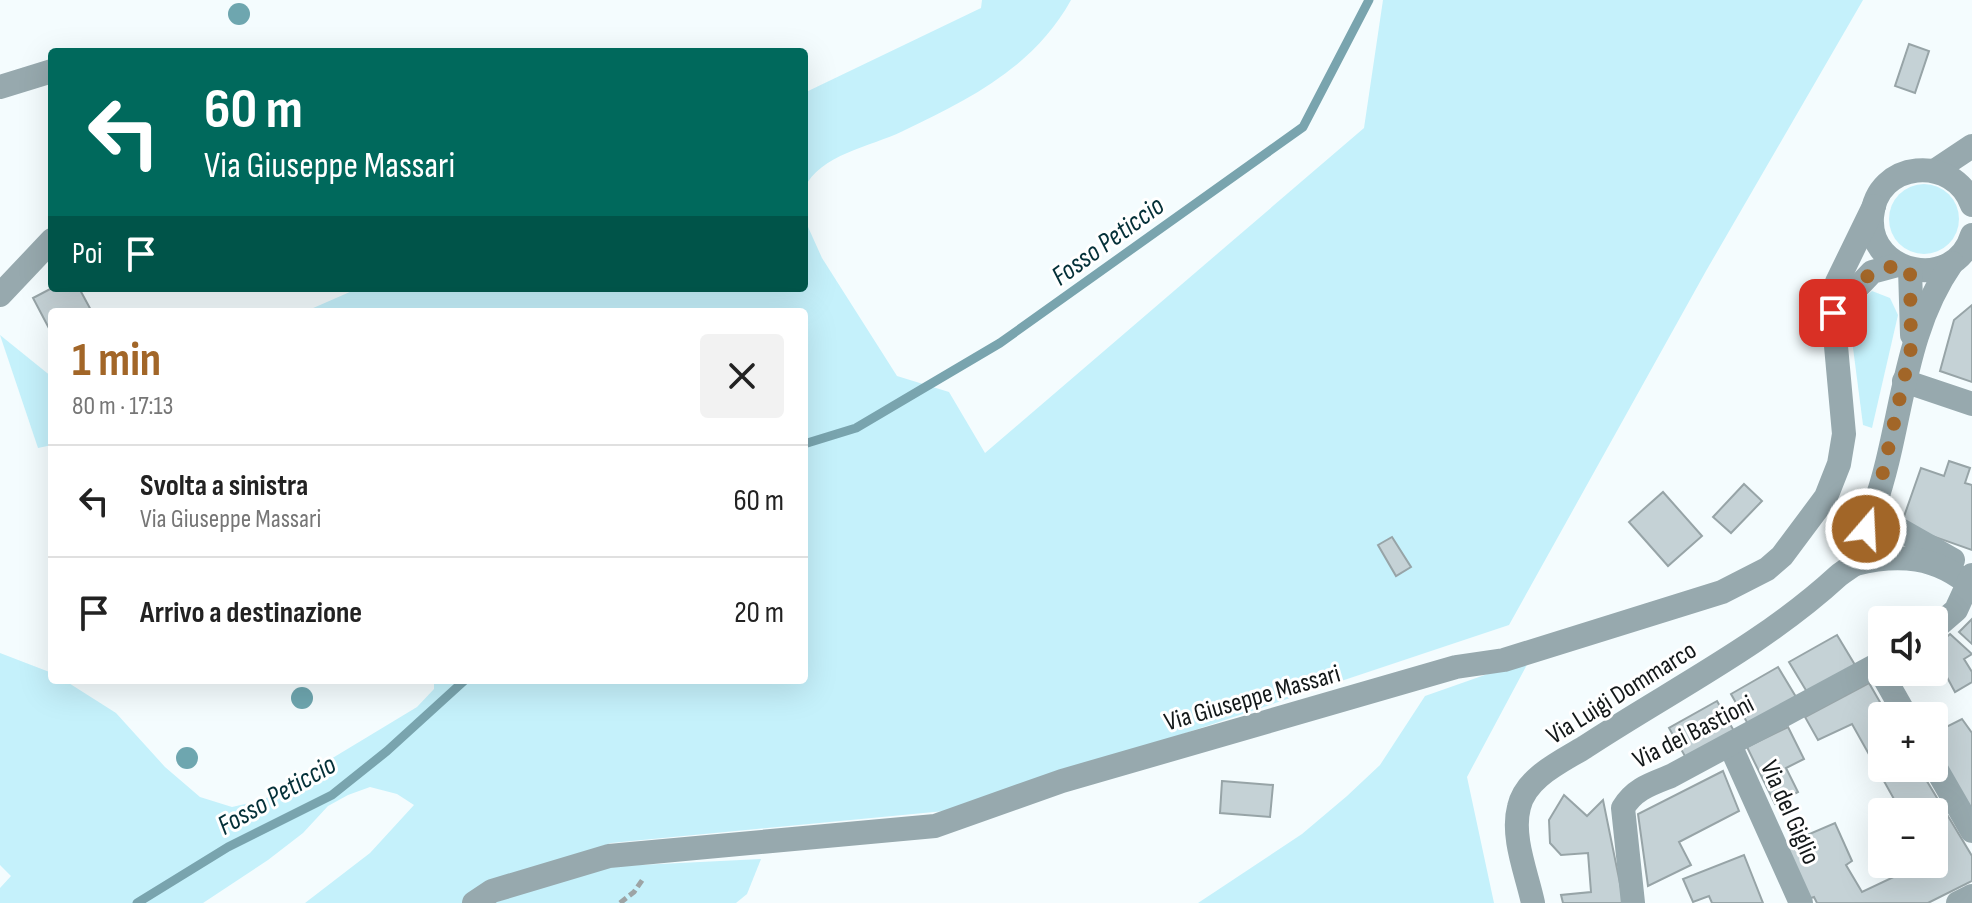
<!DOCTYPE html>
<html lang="it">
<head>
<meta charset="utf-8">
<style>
  :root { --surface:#fff; --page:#f2f2f2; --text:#222; --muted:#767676; --line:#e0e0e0; --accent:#a26628 }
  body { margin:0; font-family:"Sofia Sans Condensed",sans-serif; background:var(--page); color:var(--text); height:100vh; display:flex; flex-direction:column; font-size:30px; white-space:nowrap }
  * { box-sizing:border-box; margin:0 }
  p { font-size:26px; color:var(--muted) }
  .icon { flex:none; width:44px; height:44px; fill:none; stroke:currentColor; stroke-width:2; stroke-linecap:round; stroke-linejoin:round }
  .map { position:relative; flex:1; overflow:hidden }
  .panel { position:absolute; left:48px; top:308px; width:760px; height:376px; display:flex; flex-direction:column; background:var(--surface); border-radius:8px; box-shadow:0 8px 32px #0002 }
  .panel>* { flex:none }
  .hud { position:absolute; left:48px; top:48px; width:760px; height:244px; border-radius:8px; box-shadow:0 8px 32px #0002; background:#00695c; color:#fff; overflow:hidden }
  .controls { position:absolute; left:1868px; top:606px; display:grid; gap:16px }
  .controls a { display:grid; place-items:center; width:80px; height:80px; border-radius:8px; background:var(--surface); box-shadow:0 8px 32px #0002; font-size:40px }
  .pin { position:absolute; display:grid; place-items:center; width:68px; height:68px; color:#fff; margin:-34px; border-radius:16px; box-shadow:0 4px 12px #0006 }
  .me { position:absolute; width:88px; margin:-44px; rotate:19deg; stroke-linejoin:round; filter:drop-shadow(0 0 6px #0008) }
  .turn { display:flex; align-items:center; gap:28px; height:168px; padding:0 24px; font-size:36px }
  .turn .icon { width:104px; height:104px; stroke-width:2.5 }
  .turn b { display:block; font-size:56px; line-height:68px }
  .then { display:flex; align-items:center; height:76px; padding:0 24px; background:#0003; gap:16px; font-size:30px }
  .round { display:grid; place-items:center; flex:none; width:84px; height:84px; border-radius:8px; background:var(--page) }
  .overview { display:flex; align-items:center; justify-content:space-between; height:136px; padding:0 24px }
  h1 { font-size:48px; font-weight:700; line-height:60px; color:var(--accent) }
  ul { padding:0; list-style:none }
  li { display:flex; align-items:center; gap:24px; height:112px; padding:0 24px; border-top:2px solid var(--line) }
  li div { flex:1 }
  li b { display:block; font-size:30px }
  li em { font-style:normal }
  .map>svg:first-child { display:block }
  .green { fill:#c5f1fb }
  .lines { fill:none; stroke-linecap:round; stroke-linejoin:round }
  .stream { stroke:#79a4ae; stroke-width:9 }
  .building { fill:#c5d2d6; stroke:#97a4a7; stroke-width:2 }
  .path { stroke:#9da4a5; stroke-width:5; stroke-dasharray:8 4; stroke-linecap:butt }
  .minor { stroke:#97a9ae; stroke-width:24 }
  .tree { fill:#6ea6af }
  .route { stroke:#a26628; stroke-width:14; stroke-dasharray:0 25.2 }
  .labels { text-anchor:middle; stroke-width:6; stroke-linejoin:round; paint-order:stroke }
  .street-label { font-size:26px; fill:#131819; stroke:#fff }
  .water-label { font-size:28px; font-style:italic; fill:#043038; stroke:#fff }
</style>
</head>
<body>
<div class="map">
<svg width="1972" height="903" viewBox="0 0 1972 903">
  <rect width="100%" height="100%" fill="#f4fcfe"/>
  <g class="green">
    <path d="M 982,0 L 1071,0 C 1034,67 970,99 903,131 C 870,147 820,154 804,189 L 804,93 L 981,8 Z"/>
    <path d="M 1383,0 L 1863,0 L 1706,271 L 1509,625 L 955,810 L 611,843 L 499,882 L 465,903 L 305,903 L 370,853 L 414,805 L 397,794 L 370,787 L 348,795 L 328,806 L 303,833 L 268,860 L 203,903 L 0,903 L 0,888 L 11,876 L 0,865 L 0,653 L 52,673 L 52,680 L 64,680 L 116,713 L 165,767 L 200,797 L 232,807 L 263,800 L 417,707 L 434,689 L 434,680 L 804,680 L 804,312 L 304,312 L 359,288 L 804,288 L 804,218 L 822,258 L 897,376 L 949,392 L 985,453 L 1364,128 Z"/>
    <circle cx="1924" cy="219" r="35"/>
    <path d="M 1872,291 L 1890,298 L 1898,315 L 1872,428 L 1863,425 L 1849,317 L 1853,307 Z"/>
    <path d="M 0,335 L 52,377 L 52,445 L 38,448 Z"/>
    <path d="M 1530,659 L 1467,777 L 1494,903 L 1198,903 L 1302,834 L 1347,796 L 1380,765 L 1425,696 Z"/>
    <path d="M 761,859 L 747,894 L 736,903 L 493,903 L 599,867 Z"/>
  </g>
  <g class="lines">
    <g class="stream">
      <path d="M 804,444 L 856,428 L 1000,343 L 1303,127 L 1369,0"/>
      <path d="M 137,903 L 228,847 L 332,795 L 387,751 L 465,680"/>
    </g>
  </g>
  <g class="building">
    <path d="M 1909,44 L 1929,51 L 1915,93 L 1895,86 Z"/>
    <path d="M 52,288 L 79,288 L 92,312 L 52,312 L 52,334 L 33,298 Z"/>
    <path d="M 1972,305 L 1972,382 L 1940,371 L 1954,320 Z"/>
    <path d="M 1949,461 L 1970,468 L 1965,483 L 1972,485 L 1972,550 L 1901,525 L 1921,468 L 1944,476 Z"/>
    <path d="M 1744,484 L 1762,501 L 1731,533 L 1713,517 Z"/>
    <path d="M 1663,492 L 1702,536 L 1668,566 L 1629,522 Z"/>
    <path d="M 1392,537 L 1411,567 L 1396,576 L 1378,545 Z"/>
    <path d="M 1972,619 L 1972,644 L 1959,632 Z"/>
    <path d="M 1950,634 L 1972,654 L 1964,659 L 1972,672 L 1972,682 L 1955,692 L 1941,666 L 1930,678 L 1925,672 L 1934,672 L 1934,648 Z"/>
    <path d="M 1837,635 L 1855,665 L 1807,692 L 1789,662 Z"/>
    <path d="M 1778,667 L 1796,697 L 1748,724 L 1731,694 Z"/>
    <path d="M 1869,683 L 1888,716 L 1882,716 L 1882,768 L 1919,768 L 1972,856 L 1972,881 L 1928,903 L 1817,903 L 1814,897 L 1808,899 L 1786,844 L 1835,823 L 1852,861 L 1846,865 L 1862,892 L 1921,864 L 1934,864 L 1934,812 L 1882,812 L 1882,827 L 1873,811 L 1894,799 L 1852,724 L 1818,740 L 1805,717 Z"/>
    <path d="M 1717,701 L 1734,731 L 1686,758 L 1669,728 Z"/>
    <path d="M 1962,719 L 1972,733 L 1972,815 L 1934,743 L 1934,733 Z"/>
    <path d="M 1788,727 L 1804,759 L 1786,768 L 1798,792 L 1775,804 L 1747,747 Z"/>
    <path d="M 1723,771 L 1739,811 L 1679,842 L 1691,865 L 1648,886 L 1638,814 Z"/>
    <path d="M 1222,781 L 1273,785 L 1270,817 L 1220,813 Z"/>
    <path d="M 1564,795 L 1587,816 L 1603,800 L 1624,903 L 1563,903 L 1561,895 L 1591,892 L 1588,853 L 1561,855 L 1550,843 L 1549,820 Z"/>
    <path d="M 1744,855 L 1763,903 L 1712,903 L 1709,896 L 1693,902 L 1683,879 Z"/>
  </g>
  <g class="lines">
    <path class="path" d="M 620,903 L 634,892 L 643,879"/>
    <g class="minor">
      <path d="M 0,87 L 52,71"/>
      <path d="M 1936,170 L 1972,146"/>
      <path d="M 1972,205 C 1954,154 1876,160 1872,217 C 1868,275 1955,292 1972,235"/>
      <path d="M 1910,269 L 1912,335"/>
      <path d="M 0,295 L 52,240"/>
      <path d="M 1833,313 L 1872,272 L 1898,265"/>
      <path d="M 1904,381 L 1972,404"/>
      <path d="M 1874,507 C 1903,426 1901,336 1952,263"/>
      <path d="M 1881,514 L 1888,523 L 1953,560"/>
      <path d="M 1855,564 C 1899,553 1937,556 1972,587"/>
      <path d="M 1934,629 L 1956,610 L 1972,575"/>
      <path d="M 1877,665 L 1906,716"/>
      <path d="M 1730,745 L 1801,903"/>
      <path d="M 1934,765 L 1972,831"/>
      <path d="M 474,903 L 492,891 L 609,856 L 935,826 L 1062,781 L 1456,667 L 1504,660 L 1722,592 L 1767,569 L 1782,556 L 1826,497 L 1839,464 L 1844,434 L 1833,313 L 1837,282 L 1874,206"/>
      <path d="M 1533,903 C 1527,874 1511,837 1519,807 C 1526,777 1561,762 1585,747 C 1670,691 1763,645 1838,576 C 1848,568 1859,563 1866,553 C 1878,534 1881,516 1878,494"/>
      <path d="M 1633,903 L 1623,808 C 1634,789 1651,784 1671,776 L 1882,662"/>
      <path d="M 1958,903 L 1972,896"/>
    </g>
  </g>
  <g class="tree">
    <circle cx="239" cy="14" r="11"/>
    <circle cx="302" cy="698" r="11"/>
    <circle cx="187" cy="758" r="11"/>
  </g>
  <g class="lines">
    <path class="route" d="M 1833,313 C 1854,288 1874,258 1910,269 L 1911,348 L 1878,494 L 1866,529"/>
  </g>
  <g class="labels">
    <g class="street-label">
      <text transform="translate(1621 692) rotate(-32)" y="9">Via Luigi Dommarco</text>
      <text transform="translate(1252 697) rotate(-16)" y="9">Via Giuseppe Massari</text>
      <text transform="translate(1693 731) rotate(-27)" y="9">Via dei Bastioni</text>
      <text transform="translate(1791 812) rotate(66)" y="9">Via del Giglio</text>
    </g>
    <g class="water-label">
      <text transform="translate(1107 240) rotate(-36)" y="10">Fosso Peticcio</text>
      <text transform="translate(276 794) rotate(-30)" y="10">Fosso Peticcio</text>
    </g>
  </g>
</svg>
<div class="controls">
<a><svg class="icon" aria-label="sound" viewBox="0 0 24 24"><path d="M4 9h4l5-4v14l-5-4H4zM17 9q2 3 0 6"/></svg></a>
<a>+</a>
<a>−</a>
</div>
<div class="pin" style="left:1833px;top:313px;background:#d93025"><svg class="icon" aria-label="arrive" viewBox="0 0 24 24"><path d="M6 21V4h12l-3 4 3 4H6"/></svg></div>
<svg class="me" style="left:1866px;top:529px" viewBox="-20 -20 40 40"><circle r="17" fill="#a26628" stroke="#fff" stroke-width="3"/><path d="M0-11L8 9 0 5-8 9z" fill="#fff"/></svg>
<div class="hud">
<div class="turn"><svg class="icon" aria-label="left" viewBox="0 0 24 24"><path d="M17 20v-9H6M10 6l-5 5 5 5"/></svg><div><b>60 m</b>Via Giuseppe Massari</div></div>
<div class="then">Poi<svg class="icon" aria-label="arrive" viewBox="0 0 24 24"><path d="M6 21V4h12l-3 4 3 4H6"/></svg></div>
</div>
<section class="panel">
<div class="overview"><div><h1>1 min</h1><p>80 m · 17:13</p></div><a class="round"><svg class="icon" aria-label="close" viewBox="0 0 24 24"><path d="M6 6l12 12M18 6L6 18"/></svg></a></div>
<ul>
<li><svg class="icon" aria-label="left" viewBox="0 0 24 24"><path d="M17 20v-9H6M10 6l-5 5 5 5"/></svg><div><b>Svolta a sinistra</b><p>Via Giuseppe Massari</p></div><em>60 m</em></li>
<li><svg class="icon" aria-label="arrive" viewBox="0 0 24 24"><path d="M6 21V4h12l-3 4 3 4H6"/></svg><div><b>Arrivo a destinazione</b></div><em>20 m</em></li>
</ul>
</section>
</div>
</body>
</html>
